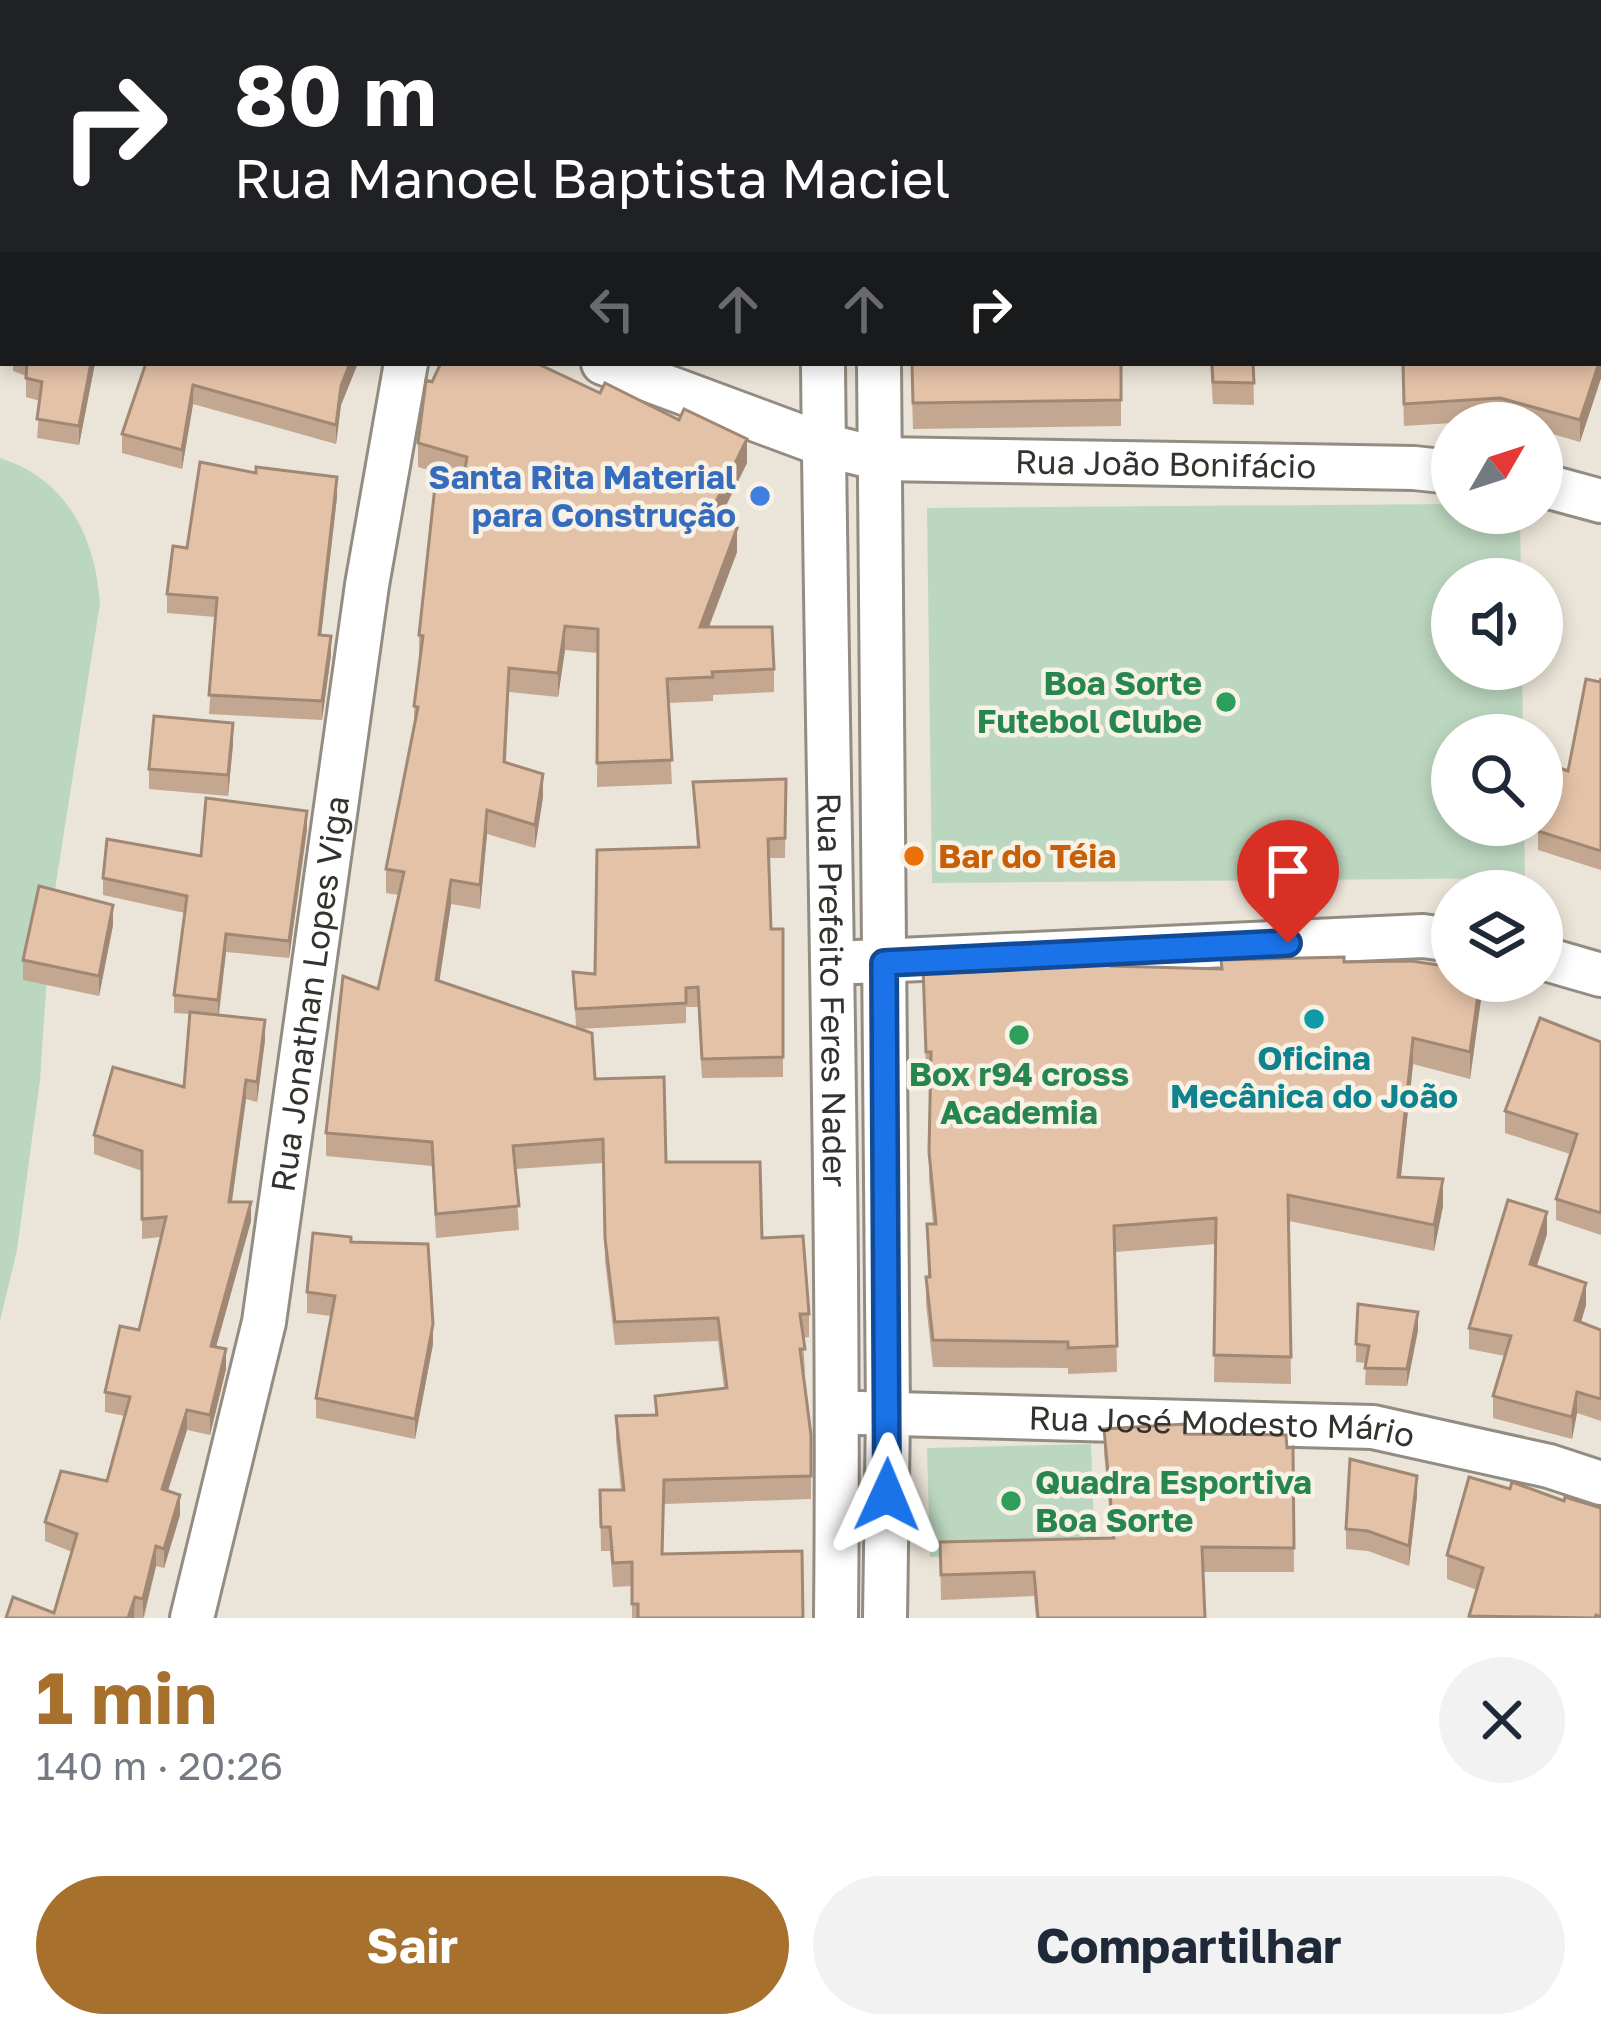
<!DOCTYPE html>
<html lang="pt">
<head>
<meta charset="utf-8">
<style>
  :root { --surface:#fff; --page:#f2f2f3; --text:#1f2937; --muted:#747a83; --accent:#a7702c }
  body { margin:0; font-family:"Golos Text",sans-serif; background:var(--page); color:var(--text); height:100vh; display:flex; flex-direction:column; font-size:45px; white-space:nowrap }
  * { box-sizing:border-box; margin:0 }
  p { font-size:39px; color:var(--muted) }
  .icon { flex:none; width:66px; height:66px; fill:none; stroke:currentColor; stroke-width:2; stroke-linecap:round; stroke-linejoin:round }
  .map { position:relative; height:1618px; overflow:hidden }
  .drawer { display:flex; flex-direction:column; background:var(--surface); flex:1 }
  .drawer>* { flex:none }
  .top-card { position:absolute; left:0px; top:0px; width:1602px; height:366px; box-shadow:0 6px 18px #0003; background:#202124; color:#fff; overflow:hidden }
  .needle { width:78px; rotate:51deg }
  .tools { position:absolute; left:1431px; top:402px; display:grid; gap:24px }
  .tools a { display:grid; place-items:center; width:132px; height:132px; border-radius:50%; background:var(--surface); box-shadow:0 6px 18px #0003; font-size:60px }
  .pin { position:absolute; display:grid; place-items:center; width:102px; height:102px; color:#fff; margin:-123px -51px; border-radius:50% 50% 50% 0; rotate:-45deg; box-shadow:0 0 12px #0007 }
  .pin .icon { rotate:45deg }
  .me { position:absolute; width:132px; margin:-66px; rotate:1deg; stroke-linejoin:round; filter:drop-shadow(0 0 9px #0008) }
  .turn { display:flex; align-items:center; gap:42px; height:252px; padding:0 36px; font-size:54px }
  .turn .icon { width:156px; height:156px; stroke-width:2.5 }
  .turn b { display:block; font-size:84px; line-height:102px }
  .lanes { display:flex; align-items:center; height:114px; padding:0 36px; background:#0003; justify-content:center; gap:60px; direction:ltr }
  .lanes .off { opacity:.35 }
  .round { display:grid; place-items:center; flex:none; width:126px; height:126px; border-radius:63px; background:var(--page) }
  .summary { display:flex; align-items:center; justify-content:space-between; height:204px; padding:0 36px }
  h1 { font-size:72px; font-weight:700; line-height:90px; color:var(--accent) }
  .primary-button { display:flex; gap:24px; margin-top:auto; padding:24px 36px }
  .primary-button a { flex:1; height:138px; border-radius:72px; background:var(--accent); color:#fff; font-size:48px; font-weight:700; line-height:138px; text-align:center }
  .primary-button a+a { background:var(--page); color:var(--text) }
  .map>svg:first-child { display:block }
  .green { fill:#bcd7bf }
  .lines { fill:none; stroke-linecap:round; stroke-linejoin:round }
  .minor-casing { stroke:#938c82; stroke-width:48 }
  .minor { stroke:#fff; stroke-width:42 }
  .wall { fill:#c4a790 }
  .shaded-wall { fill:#a08875 }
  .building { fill:#e4c2a7; stroke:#a08875; stroke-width:3 }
  .route-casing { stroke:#114b97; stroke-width:30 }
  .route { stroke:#1a73e8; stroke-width:21 }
  .shop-dot { fill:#3f7fe0; stroke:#f8f1e5; stroke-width:4.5 }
  .leisure-dot { fill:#2e9e5b; stroke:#f8f1e5; stroke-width:4.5 }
  .food-dot { fill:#e8710a; stroke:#f8f1e5; stroke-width:4.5 }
  .culture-dot { fill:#0f9aa8; stroke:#f8f1e5; stroke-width:4.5 }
  .labels { text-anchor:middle; stroke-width:9; stroke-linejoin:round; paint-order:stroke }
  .street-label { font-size:33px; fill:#35322e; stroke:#f8f1e5 }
  .shop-label { font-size:33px; font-weight:bold; fill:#366cbe; stroke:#f8f1e5; text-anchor:end }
  .leisure-label { font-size:33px; font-weight:bold; fill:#27864d; stroke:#f8f1e5; text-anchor:end }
  .food-label { font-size:33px; font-weight:bold; fill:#c56008; stroke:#f8f1e5; text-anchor:start }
  .culture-label { font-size:33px; font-weight:bold; fill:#0d838f; stroke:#f8f1e5 }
</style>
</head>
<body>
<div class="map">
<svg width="1601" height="1618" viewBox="0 0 1601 1618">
  <rect width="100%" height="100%" fill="#ebe4d8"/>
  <g class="green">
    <path d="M 0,458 C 67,479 95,537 100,603 L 51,915 L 40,1080 L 17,1250 L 0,1321 Z"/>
    <path d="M 1452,504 L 1452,513 L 1520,513 L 1521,579 L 1452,579 L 1452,669 L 1522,669 L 1523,735 L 1452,735 L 1452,825 L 1524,825 L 1525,878 L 932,883 L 927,508 Z"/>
    <path d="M 1091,1444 L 1095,1553 L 930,1557 L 927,1448 Z"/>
  </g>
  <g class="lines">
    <defs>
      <g id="minor">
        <path d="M 821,0 L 821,3"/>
        <path d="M 875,0 L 876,3"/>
        <path d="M 1183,0 L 1194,3"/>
        <path d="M 1599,114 L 1601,115"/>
        <path d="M 0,125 L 3,125"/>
        <path id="s1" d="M 603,363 L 824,445 L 880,459 L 1414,468 L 1452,472"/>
        <path id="s2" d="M 823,363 C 827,781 840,1200 836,1618"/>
        <path d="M 879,363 L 888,1414 L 885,1618"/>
        <path d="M 1542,485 L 1601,501"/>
        <path d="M 1542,958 L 1601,975"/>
        <path d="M 856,962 L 1423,936 L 1452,940"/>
        <path id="s3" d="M 859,1413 L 1373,1427 L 1549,1466 L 1601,1483"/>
        <path id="s4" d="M 192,1618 L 264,1322 L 367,585 L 406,363"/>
      </g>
    </defs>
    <use href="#minor" class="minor-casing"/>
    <use href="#minor" class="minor"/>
  </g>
  <g class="wall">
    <path d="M 311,0 L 476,0 L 476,3 L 309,3 Z"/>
    <path d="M 486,0 L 804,0 L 804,3 L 506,3 Z"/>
    <path d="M 1295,0 L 1601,0 L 1601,90 L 1599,89 L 1599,3 L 1303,3 Z"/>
    <path d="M 1601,340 L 1601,378 L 1580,442 L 1542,431 L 1542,423 L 1512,423 L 1500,420 L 1404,426 L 1402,363 Z"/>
    <path d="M 13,363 L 95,363 L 79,445 L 37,438 L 40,401 L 26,397 L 26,376 L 13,371 Z"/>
    <path d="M 146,363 L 358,363 L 341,405 L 336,444 L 193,404 L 182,469 L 122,453 L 122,434 Z"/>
    <path d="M 911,363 L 1121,363 L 1121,426 L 913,429 Z"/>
    <path d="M 1210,363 L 1253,363 L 1254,405 L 1213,404 Z"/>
    <path d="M 418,443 L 747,463 L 718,523 L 737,552 L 709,627 L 774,669 L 774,692 L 713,695 L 713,701 L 668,703 L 672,784 L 597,787 L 598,653 L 565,650 L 558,697 L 509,692 L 506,763 L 543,797 L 535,848 L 487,834 L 480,909 L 451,904 L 439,981 L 576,1027 L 573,972 L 595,974 L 697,847 L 693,782 L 786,779 L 785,858 L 768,858 L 771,929 L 783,929 L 783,1077 L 702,1078 L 698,1007 L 686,1007 L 686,1023 L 579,1029 L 595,1079 L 666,1162 L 762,1238 L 809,1314 L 809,1337 L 803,1338 L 805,1372 L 803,1372 L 811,1435 L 811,1499 L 664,1504 L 663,1554 L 803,1618 L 632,1618 L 632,1586 L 613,1587 L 610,1551 L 601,1551 L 600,1490 L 621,1490 L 616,1440 L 616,1416 L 655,1415 L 655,1396 L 724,1388 L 718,1341 L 615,1345 L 605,1261 L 603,1163 L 515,1169 L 519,1230 L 436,1238 L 432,1166 L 326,1156 L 326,1133 L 378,989 L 399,895 L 386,893 L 386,869 L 414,729 L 414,706 L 420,659 L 419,659 L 419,635 L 463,480 L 418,467 Z"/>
    <path d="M 337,497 L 321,635 L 331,655 L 322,720 L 209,714 L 216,617 L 167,613 L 167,594 Z"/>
    <path d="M 1601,678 L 1601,870 L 1538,850 L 1538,831 L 1568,771 Z"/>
    <path d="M 233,744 L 228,796 L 149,789 L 149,769 Z"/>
    <path d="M 307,829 L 289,958 L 226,952 L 219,1015 L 265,1040 L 257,1102 L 246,1099 L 232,1202 L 251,1221 L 216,1347 L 226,1369 L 210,1435 L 187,1430 L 168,1491 L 180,1515 L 164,1568 L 156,1566 L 144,1618 L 6,1618 L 54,1613 L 72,1552 L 45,1541 L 45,1522 L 107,1481 L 125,1416 L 105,1412 L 105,1392 L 139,1330 L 161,1237 L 142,1239 L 142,1171 L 94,1154 L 94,1135 L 184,1087 L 190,1014 L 174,1013 L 174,995 L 185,913 L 103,895 L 103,878 L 201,856 Z"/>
    <path d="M 113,925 L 99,996 L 23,980 L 23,960 Z"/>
    <path d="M 1344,962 L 1481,981 L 1481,999 L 1470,1079 L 1413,1064 L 1401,1177 L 1443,1206 L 1434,1251 L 1289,1221 L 1291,1384 L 1214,1382 L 1216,1244 L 1115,1252 L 1117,1372 L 1068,1374 L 1068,1368 L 933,1367 L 926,1304 L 926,1277 L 928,1277 L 927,1224 L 933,1224 L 929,1179 L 931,1078 L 926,1078 L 923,966 L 1111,966 L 1222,969 Z"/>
    <path d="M 1601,1042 L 1601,1235 L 1556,1220 L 1556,1199 L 1570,1154 L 1505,1133 L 1505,1111 Z"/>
    <path d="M 1547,1234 L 1537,1266 L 1586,1305 L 1581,1322 L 1601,1330 L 1601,1421 L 1577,1413 L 1572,1439 L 1493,1418 L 1493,1396 L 1505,1356 L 1469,1349 L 1469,1328 Z"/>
    <path d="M 351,1242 L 433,1344 L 415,1439 L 316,1418 L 316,1398 L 331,1316 L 307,1313 L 307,1292 Z"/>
    <path d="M 1418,1330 L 1407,1386 L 1365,1385 L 1366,1363 L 1356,1362 L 1356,1344 Z"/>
    <path d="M 1104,1429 L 1185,1434 L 1293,1447 L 1294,1572 L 1203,1572 L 1205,1618 L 1036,1618 L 1034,1596 L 941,1600 L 940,1542 L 1112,1538 L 1104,1453 Z"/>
    <path d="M 1510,1489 L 1601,1508 L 1601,1618 L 1469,1618 L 1477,1590 L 1447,1579 L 1447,1555 Z"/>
    <path d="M 1417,1496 L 1409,1566 L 1368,1551 L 1346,1549 L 1346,1529 Z"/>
  </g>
  <g class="shaded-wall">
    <path d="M 1601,356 L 1601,378 L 1580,442 L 1580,420 Z"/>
    <path d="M 91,363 L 95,363 L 79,445 L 79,426 Z"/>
    <path d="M 350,363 L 358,363 L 341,405 L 336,444 L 336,425 L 341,386 Z"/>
    <path d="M 193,385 L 193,404 L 182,469 L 182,450 Z"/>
    <path d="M 747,439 L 747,463 L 707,543 L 707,520 Z"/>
    <path d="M 337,477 L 337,497 L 319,654 L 319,635 Z"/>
    <path d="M 737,528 L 737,552 L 700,650 L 700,627 Z"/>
    <path d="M 565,626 L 565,650 L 558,697 L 558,673 Z"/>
    <path d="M 331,636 L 331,655 L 322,720 L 322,701 Z"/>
    <path d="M 233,723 L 233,744 L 228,796 L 228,775 Z"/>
    <path d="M 543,774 L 543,797 L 535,848 L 535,825 Z"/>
    <path d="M 487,810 L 487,834 L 480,909 L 480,885 Z"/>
    <path d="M 307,811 L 307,829 L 289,958 L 289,941 Z"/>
    <path d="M 451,880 L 451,904 L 436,1004 L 436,980 Z"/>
    <path d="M 113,905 L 113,925 L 99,996 L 99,976 Z"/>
    <path d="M 226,934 L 226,952 L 218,1018 L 218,1000 Z"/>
    <path d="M 1480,981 L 1481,999 L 1470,1079 L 1470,1052 Z"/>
    <path d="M 265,1020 L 265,1040 L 257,1102 L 257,1082 Z"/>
    <path d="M 1413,1038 L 1413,1064 L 1398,1203 L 1398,1177 Z"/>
    <path d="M 246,1080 L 246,1099 L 229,1221 L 229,1202 Z"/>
    <path d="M 1443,1179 L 1443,1206 L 1434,1251 L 1434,1225 Z"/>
    <path d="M 251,1202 L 251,1221 L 211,1365 L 211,1346 Z"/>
    <path d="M 1547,1212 L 1547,1234 L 1530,1286 L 1530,1264 Z"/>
    <path d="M 1586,1283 L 1586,1305 L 1575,1342 L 1575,1320 Z"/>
    <path d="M 1418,1312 L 1418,1330 L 1407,1386 L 1407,1369 Z"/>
    <path d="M 433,1324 L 433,1344 L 415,1439 L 415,1419 Z"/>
    <path d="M 226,1349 L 226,1369 L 210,1435 L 210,1415 Z"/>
    <path d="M 1577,1392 L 1577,1413 L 1572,1439 L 1572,1417 Z"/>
    <path d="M 187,1410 L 187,1430 L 162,1509 L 162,1489 Z"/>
    <path d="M 1417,1476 L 1417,1496 L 1409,1566 L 1409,1546 Z"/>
    <path d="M 180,1495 L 180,1515 L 164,1568 L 164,1549 Z"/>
    <path d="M 156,1546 L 156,1566 L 143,1618 L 143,1599 Z"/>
    <path d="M 135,1597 L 134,1618 L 128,1618 Z"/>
  </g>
  <g class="building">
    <path d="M 311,0 L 394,0 L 393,3 L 309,3 Z"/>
    <rect x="588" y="0" width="216" height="3"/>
    <path d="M 923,0 L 1055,0 L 1053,3 L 923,3 Z"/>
    <path d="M 1353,0 L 1601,0 L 1601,68 L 1599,68 L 1599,3 L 1360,3 Z"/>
    <path d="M 1599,118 L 1601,118 L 1601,230 L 1599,236 Z"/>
    <path d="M 27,363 L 91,363 L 79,426 L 37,419 L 42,382 L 26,378 Z"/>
    <path d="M 146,363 L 350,363 L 341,386 L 336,425 L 193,385 L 182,450 L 122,434 Z"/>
    <path d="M 441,363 L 536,363 L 600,393 L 605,383 L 679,420 L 684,409 L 747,439 L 707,520 L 737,528 L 700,627 L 772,627 L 774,669 L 712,672 L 713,677 L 667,679 L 672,760 L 597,763 L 598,629 L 565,626 L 558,673 L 509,668 L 504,762 L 543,774 L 535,825 L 487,810 L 480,885 L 451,880 L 436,980 L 592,1033 L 595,1079 L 664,1077 L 666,1162 L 760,1162 L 762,1238 L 803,1236 L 809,1314 L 800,1314 L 805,1349 L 800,1349 L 811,1435 L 811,1476 L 664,1480 L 662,1554 L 802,1551 L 803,1618 L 638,1618 L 638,1604 L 632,1604 L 632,1562 L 613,1563 L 610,1527 L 601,1527 L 600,1490 L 624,1490 L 616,1416 L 657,1415 L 655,1396 L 727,1388 L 718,1318 L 615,1322 L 605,1238 L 603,1139 L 513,1146 L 519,1206 L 436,1214 L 432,1142 L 326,1133 L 343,976 L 378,989 L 404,872 L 386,869 L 418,707 L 414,706 L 423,636 L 419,635 L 435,486 L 461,490 L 467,457 L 418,443 L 426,380 L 432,382 Z"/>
    <path d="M 912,363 L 1121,363 L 1121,400 L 913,403 Z"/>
    <path d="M 1212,363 L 1253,363 L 1254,383 L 1213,382 Z"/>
    <path d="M 1403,363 L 1599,363 L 1580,420 L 1500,398 L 1404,404 Z"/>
    <path d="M 200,462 L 256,473 L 256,467 L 337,477 L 319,635 L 331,636 L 322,701 L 209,695 L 217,598 L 167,594 L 173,546 L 187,548 Z"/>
    <path d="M 1601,678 L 1601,851 L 1538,831 L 1540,825 L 1542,825 L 1542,817 L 1557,767 L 1568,771 L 1586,679 L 1600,682 Z"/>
    <path d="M 154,716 L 233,723 L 228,775 L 149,769 Z"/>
    <path d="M 786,779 L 785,838 L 768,839 L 771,929 L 783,929 L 783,1057 L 702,1059 L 698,987 L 686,988 L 686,1003 L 576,1009 L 573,972 L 595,974 L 597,850 L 699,847 L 693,782 Z"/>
    <path d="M 206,798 L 307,811 L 289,941 L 226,934 L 218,1000 L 174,995 L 187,896 L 103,878 L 107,839 L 201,856 Z"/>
    <path d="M 39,886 L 113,905 L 99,976 L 23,960 Z"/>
    <path d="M 1344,957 L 1344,962 L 1411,961 L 1452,967 L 1452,981 L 1480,981 L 1470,1052 L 1413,1038 L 1398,1177 L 1443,1179 L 1434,1225 L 1288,1195 L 1291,1357 L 1214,1355 L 1216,1218 L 1114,1226 L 1117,1346 L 1068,1348 L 1068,1342 L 933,1340 L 926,1277 L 930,1277 L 927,1224 L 936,1224 L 929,1152 L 931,1052 L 926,1052 L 923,966 L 1111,959 L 1111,966 L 1222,969 L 1221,960 Z"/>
    <path d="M 190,1012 L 265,1020 L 257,1082 L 246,1080 L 229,1202 L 251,1202 L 211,1346 L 226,1349 L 210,1415 L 187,1410 L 162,1489 L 180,1495 L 164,1549 L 156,1546 L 143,1599 L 135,1597 L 128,1618 L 6,1618 L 13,1597 L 54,1613 L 77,1534 L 45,1522 L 61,1471 L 107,1481 L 130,1397 L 105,1392 L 120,1326 L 139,1330 L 166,1217 L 142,1219 L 142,1151 L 94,1135 L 113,1067 L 184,1087 Z"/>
    <path d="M 1540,1018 L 1601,1042 L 1601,1213 L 1556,1199 L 1577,1134 L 1505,1111 Z"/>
    <path d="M 1508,1200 L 1547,1212 L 1530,1264 L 1586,1283 L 1575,1320 L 1601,1330 L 1601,1399 L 1577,1392 L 1572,1417 L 1493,1396 L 1511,1336 L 1469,1328 Z"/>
    <path d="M 313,1233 L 351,1237 L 351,1242 L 428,1244 L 433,1324 L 415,1419 L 316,1398 L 335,1296 L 307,1292 Z"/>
    <path d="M 1358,1304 L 1418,1312 L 1407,1369 L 1365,1368 L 1369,1346 L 1356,1344 Z"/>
    <path d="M 1185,1424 L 1185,1434 L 1286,1435 L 1287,1448 L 1293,1447 L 1294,1548 L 1202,1547 L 1205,1618 L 1038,1618 L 1034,1572 L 941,1575 L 940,1542 L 1114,1538 L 1104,1429 Z"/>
    <path d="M 1350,1459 L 1417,1476 L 1409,1546 L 1368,1531 L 1346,1529 Z"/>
    <path d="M 1469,1477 L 1510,1489 L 1512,1482 L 1564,1501 L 1565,1497 L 1601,1508 L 1601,1617 L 1596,1615 L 1595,1618 L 1469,1616 L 1483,1568 L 1447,1555 Z"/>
  </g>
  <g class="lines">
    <defs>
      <path id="route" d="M 887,1495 L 884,963 L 1288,943"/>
    </defs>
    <use href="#route" class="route-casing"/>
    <use href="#route" class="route"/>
  </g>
  <circle class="shop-dot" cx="760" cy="496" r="12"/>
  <g class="leisure-dot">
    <circle cx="1226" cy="702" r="12"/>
    <circle cx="1019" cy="1035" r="12"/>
    <circle cx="1011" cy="1501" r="12"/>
  </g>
  <circle class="food-dot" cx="914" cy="856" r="12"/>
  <circle class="culture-dot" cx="1314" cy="1019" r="12"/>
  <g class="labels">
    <g class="street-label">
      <text dy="12" stroke="none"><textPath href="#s1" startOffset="579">Rua João Bonifácio</textPath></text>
      <text dy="12" stroke="none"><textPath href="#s2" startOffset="627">Rua Prefeito Feres Nader</textPath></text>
      <text dy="12" stroke="none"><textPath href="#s4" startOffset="636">Rua Jonathan Lopes Viga</textPath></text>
      <text dy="12" stroke="none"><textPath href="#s3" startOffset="363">Rua José Modesto Mário</textPath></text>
    </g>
    <g class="shop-label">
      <text x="736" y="489">Santa Rita Material<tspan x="736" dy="38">para Construção</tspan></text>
    </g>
    <g class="leisure-label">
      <text x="1202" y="695">Boa Sorte<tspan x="1202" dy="38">Futebol Clube</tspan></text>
      <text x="1019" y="1086" text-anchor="middle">Box r94 cross<tspan x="1019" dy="38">Academia</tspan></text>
      <text x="1035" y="1494" text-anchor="start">Quadra Esportiva<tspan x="1035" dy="38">Boa Sorte</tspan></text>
    </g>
    <g class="food-label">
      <text x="938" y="868">Bar do Téia</text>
    </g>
    <g class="culture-label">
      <text x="1314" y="1070">Oficina<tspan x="1314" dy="38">Mecânica do João</tspan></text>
    </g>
  </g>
</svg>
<div class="tools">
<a><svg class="needle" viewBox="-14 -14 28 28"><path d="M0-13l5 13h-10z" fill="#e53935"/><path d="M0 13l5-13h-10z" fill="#747a83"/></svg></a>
<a><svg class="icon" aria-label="sound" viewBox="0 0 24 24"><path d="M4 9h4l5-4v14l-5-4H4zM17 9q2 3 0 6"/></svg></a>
<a><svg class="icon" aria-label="search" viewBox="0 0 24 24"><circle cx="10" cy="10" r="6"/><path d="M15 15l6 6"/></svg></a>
<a><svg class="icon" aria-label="layers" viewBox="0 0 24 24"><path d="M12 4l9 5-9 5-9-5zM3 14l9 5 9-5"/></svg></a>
</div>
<div class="pin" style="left:1288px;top:943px;background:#d93025"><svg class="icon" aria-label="arrive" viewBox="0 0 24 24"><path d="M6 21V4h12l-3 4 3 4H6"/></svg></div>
<svg class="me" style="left:887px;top:1495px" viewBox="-20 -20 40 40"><path d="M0-17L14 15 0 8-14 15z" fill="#1a73e8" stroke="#fff" stroke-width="4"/></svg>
<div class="top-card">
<div class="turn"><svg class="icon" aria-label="right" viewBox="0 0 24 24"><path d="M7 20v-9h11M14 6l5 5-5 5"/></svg><div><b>80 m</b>Rua Manoel Baptista Maciel</div></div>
<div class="lanes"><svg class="icon off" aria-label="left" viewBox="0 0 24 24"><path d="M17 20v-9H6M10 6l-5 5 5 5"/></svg><svg class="icon off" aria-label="ahead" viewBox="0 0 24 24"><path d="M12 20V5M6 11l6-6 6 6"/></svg><svg class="icon off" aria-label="ahead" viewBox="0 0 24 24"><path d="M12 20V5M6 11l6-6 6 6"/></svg><svg class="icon" aria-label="right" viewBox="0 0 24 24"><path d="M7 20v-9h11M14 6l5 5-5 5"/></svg></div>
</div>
</div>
<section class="drawer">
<div class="summary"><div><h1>1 min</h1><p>140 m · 20:26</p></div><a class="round"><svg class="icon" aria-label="close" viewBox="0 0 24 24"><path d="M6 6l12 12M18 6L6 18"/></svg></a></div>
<div class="primary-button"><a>Sair</a><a>Compartilhar</a></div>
</section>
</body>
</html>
